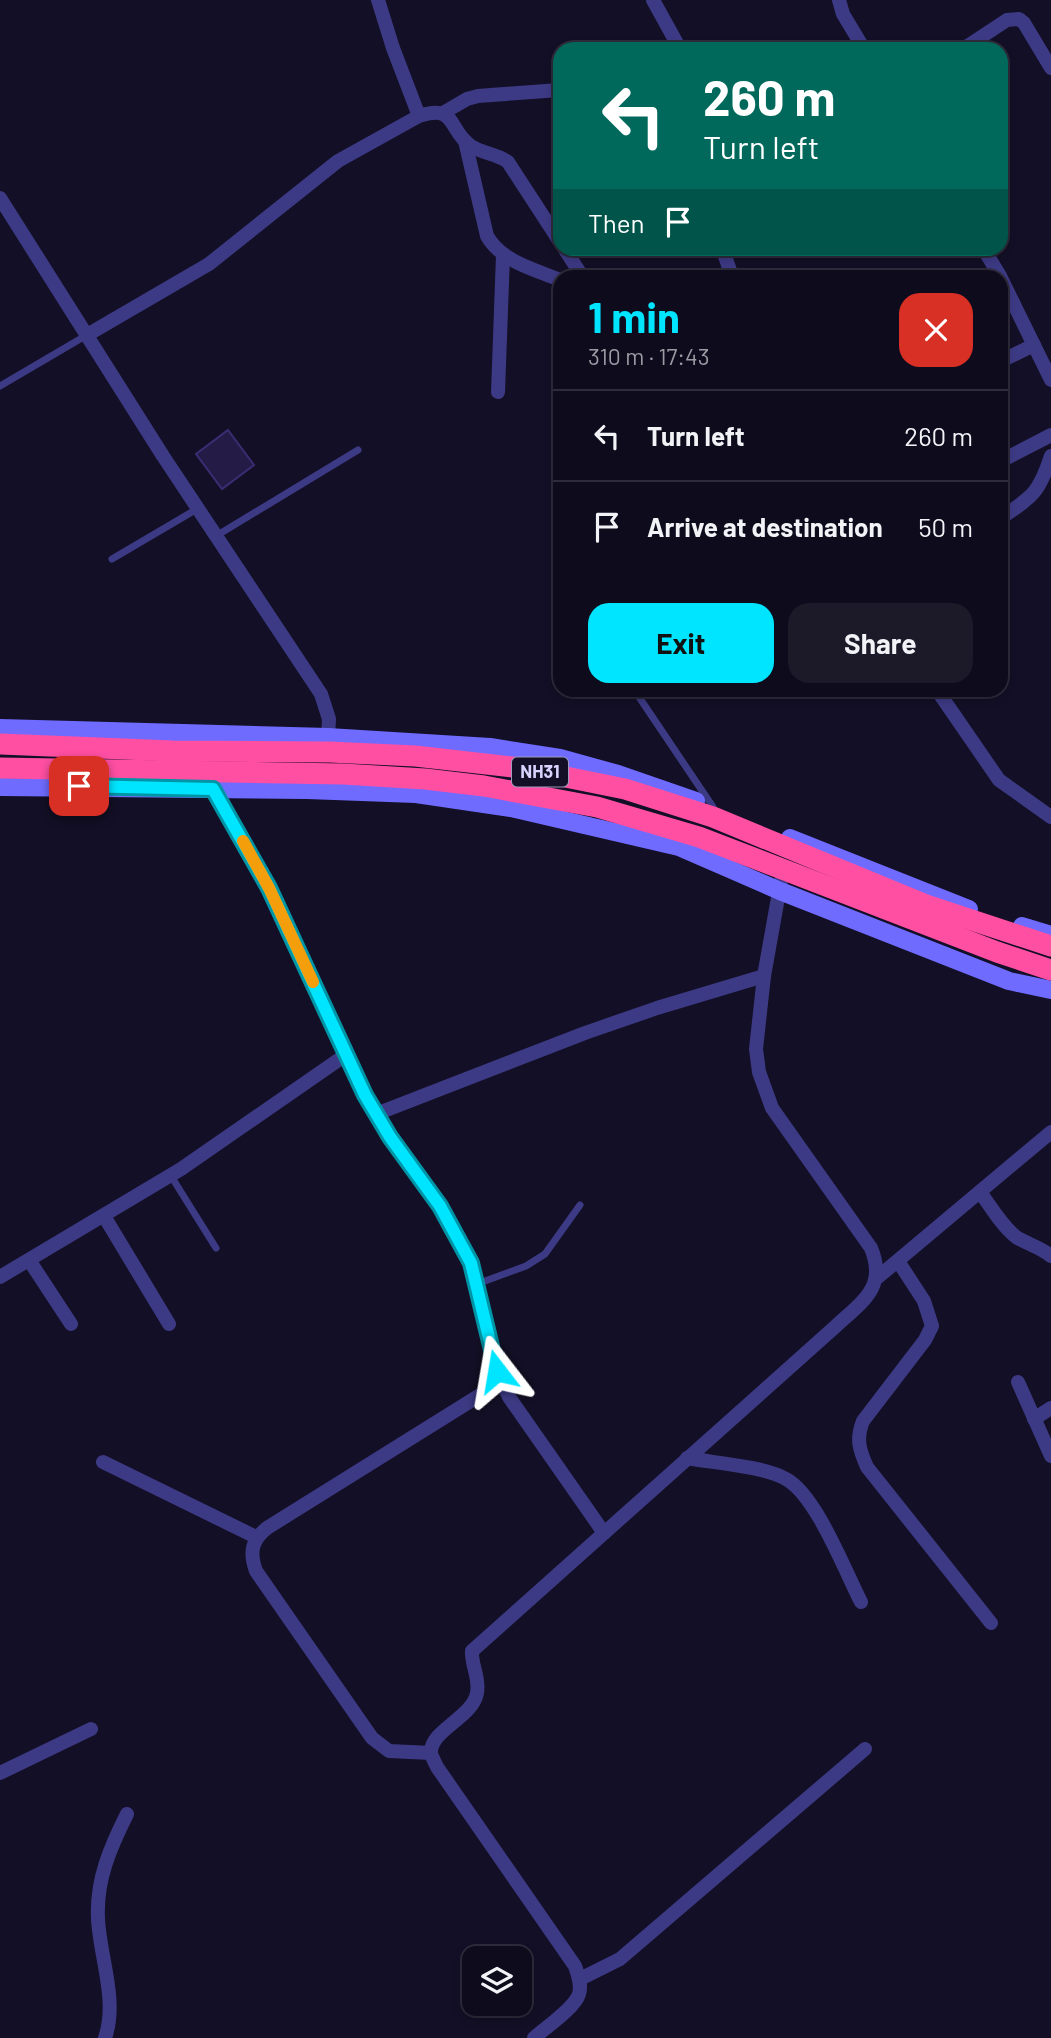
<!DOCTYPE html>
<html lang="en">
<head>
<meta charset="utf-8">
<style>
  :root { --surface:#0e0b1c; --page:#1c1929; --text:#f1f3f6; --muted:#9b9ba3; --line:#2e2b3b; --accent:#00e5ff }
  body { margin:0; font-family:Barlow,sans-serif; background:var(--page); color:var(--text); height:100vh; display:flex; flex-direction:column; font-size:26px; white-space:nowrap }
  * { box-sizing:border-box; margin:0 }
  p { font-size:23px; color:var(--muted) }
  .icon { flex:none; width:38px; height:38px; fill:none; stroke:currentColor; stroke-width:2; stroke-linecap:round; stroke-linejoin:round }
  .map { position:relative; flex:1; overflow:hidden }
  .side { position:absolute; left:553px; top:270px; width:455px; height:427px; display:flex; flex-direction:column; background:var(--surface); border-radius:21px; box-shadow:0 4px 10px #0003,0 0 0 2px var(--line) }
  .side>* { flex:none }
  .top-card { position:absolute; left:553px; top:42px; width:455px; height:214px; border-radius:21px; box-shadow:0 4px 10px #0003,0 0 0 2px var(--line); background:#00695c; color:#fff; overflow:hidden }
  .tools { position:absolute; left:462px; top:1946px; display:grid; gap:14px }
  .tools a { display:grid; place-items:center; width:70px; height:70px; border-radius:14px; background:var(--surface); box-shadow:0 4px 10px #0003,0 0 0 2px var(--line); font-size:35px }
  .pin { position:absolute; display:grid; place-items:center; width:60px; height:60px; color:#fff; margin:-30px; border-radius:14px; box-shadow:0 4px 10px #0006 }
  .me { position:absolute; width:77px; margin:-38px; rotate:346deg; stroke-linejoin:round; filter:drop-shadow(0 0 5px #0008) }
  .turn { display:flex; align-items:center; gap:24px; height:147px; padding:0 35px; font-size:32px }
  .turn .icon { width:91px; height:91px; stroke-width:2.5 }
  .turn b { display:block; font-size:49px; line-height:60px }
  .then { display:flex; align-items:center; height:66px; padding:0 35px; background:#0003; gap:14px; font-size:26px }
  .round { display:grid; place-items:center; flex:none; width:74px; height:74px; border-radius:21px; background:var(--page) }
  .overview { display:flex; align-items:center; justify-content:space-between; height:119px; padding:0 35px }
  h1 { font-size:42px; font-weight:700; line-height:52px; color:var(--accent) }
  .button { display:flex; gap:14px; margin-top:auto; padding:14px 35px }
  .button a { flex:1; height:80px; border-radius:21px; background:var(--accent); color:#111; font-size:28px; font-weight:700; line-height:80px; text-align:center }
  .button a+a { background:var(--page); color:var(--text) }
  ul { padding:0; list-style:none }
  li { display:flex; align-items:center; gap:21px; height:91px; padding:0 35px; border-top:2px solid var(--line) }
  li div { flex:1 }
  li b { display:block; font-size:26px }
  li em { font-style:normal }
  .map>svg:first-child { display:block }
  .building { fill:#241b47; stroke:#3b2d73; stroke-width:2 }
  .lines { fill:none; stroke-linecap:round; stroke-linejoin:round }
  .lane { stroke:#3d3a85; stroke-width:7 }
  .street { stroke:#3d3a85; stroke-width:14 }
  .secondary { stroke:#6f6bff; stroke-width:18 }
  .highway-bridge { stroke:#ff4fa3; stroke-width:21 }
  .route-casing { stroke:#0095a6; stroke-width:18 }
  .route { stroke:#00e5ff; stroke-width:12 }
  .slow { stroke:#f59e0b; stroke-width:12 }
  .labels { text-anchor:middle; stroke-width:7; stroke-linejoin:round; paint-order:stroke }
  .shield { fill:#130f26; stroke:#9e99be; stroke-width:2 }
  .shield-label { font-size:18px; font-weight:bold; fill:#d9d4ff }
</style>
</head>
<body>
<div class="map">
<svg width="1051" height="2038" viewBox="0 0 1051 2038">
  <rect width="100%" height="100%" fill="#130f26"/>
  <path class="building" d="M 228,430 L 254,465 L 222,489 L 196,454 Z"/>
  <g class="lines">
    <g class="lane">
      <path d="M 0,386 L 87,335"/>
      <path d="M 216,536 L 358,450"/>
      <path d="M 112,559 L 197,509"/>
      <path d="M 639,697 L 713,807"/>
      <path d="M 171,1176 L 216,1248"/>
      <path d="M 477,1284 L 526,1266 L 545,1254 L 580,1205"/>
    </g>
    <g class="street">
      <path d="M 378,0 L 393,48 L 419,116"/>
      <path d="M 653,0 L 680,49"/>
      <path d="M 839,0 L 843,14 L 864,49"/>
      <path d="M 963,49 L 1007,20 L 1019,19 L 1024,23 L 1051,68"/>
      <path d="M 443,113 L 467,99 L 478,96 L 559,90"/>
      <path d="M 465,141 L 487,236 C 502,262 534,269 560,280"/>
      <path d="M 0,198 L 163,456 L 321,694 L 329,719 L 328,737"/>
      <path d="M 564,248 L 582,276"/>
      <path d="M 722,248 L 732,276"/>
      <path d="M 983,248 L 1000,276"/>
      <path d="M 1001,278 L 1051,380"/>
      <path d="M 87,335 L 209,264 L 338,161 L 419,116 C 457,103 448,131 471,146 C 483,154 496,153 508,162 L 560,242"/>
      <path d="M 1001,361 L 1034,345"/>
      <path d="M 498,392 L 503,255"/>
      <path d="M 1001,461 L 1051,435"/>
      <path d="M 1001,518 C 1033,496 1039,493 1051,456"/>
      <path d="M 937,690 L 999,780 L 1051,817"/>
      <path d="M 213,789 L 269,888 L 365,1095 L 390,1137 L 440,1206 L 472,1263 L 497,1371 L 509,1397 L 604,1533"/>
      <path d="M 376,1114 L 585,1033 L 657,1008 L 764,976"/>
      <path d="M 980,1192 C 991,1207 1002,1226 1016,1237 C 1027,1244 1040,1247 1051,1256"/>
      <path d="M 104,1216 L 169,1324"/>
      <path d="M 29,1260 L 71,1324"/>
      <path d="M 898,1261 L 924,1301 L 932,1326 L 925,1340 L 863,1421 C 856,1439 859,1449 867,1467 L 991,1623"/>
      <path d="M 0,1277 L 181,1169 L 347,1054"/>
      <path d="M 877,1278 L 1051,1132"/>
      <path d="M 1018,1382 L 1051,1456"/>
      <path d="M 1034,1419 L 1051,1408"/>
      <path d="M 687,1458 C 714,1463 763,1466 786,1479 C 816,1495 845,1571 861,1602"/>
      <path d="M 103,1462 L 256,1537"/>
      <path d="M 431,1753 L 389,1751 L 372,1738 L 256,1571 C 249,1552 252,1540 267,1528 L 501,1382"/>
      <path d="M 0,1773 L 91,1729"/>
      <path d="M 580,1979 L 620,1959 L 865,1749"/>
      <path d="M 105,2038 C 118,2000 100,1958 98,1919 C 96,1880 110,1848 127,1814"/>
      <path d="M 534,2038 C 545,2028 575,2008 579,1994 C 582,1985 578,1975 575,1966 L 437,1767 C 435,1762 431,1756 431,1752 C 431,1730 473,1717 477,1693 C 480,1678 471,1665 472,1651 L 836,1326 C 863,1301 887,1287 871,1248 L 772,1108 L 759,1072 L 756,1049 L 764,976 L 781,881"/>
    </g>
    <g class="secondary">
      <path d="M 0,728 L 328,737 L 490,747 L 560,758 L 618,774 L 696,801"/>
      <path d="M 0,787 L 307,790 L 416,794 L 511,808 L 679,847 L 780,891 L 1009,981 L 1051,990"/>
      <path d="M 790,838 L 969,909"/>
      <path d="M 1022,926 L 1051,935"/>
    </g>
    <g class="highway-bridge">
      <path d="M 0,744 L 173,751 L 330,752 L 415,756 L 521,768 L 625,789 L 713,817 L 926,905 L 1051,946"/>
      <path d="M 0,768 L 343,774 L 425,779 L 484,786 L 597,807 L 699,837 L 997,952 L 1051,970"/>
    </g>
  </g>
  <g class="lines">
    <defs>
      <path id="route" d="M 79,786 L 213,789 L 269,888 L 365,1095 L 390,1137 L 440,1206 L 471,1263 L 497,1371"/>
    </defs>
    <use href="#route" class="route-casing"/>
    <use href="#route" class="route"/>
    <path class="slow" d="M 243,841 L 269,888 L 313,982"/>
  </g>
  <g class="labels">
    <rect class="shield" x="512" y="757.5" width="56" height="29" rx="5"/>
    <g class="shield-label">
      <text x="540" y="778">NH31</text>
    </g>
  </g>
</svg>
<div class="tools">
<a><svg class="icon" aria-label="layers" viewBox="0 0 24 24"><path d="M12 4l9 5-9 5-9-5zM3 14l9 5 9-5"/></svg></a>
</div>
<div class="pin" style="left:79px;top:786px;background:#d93025"><svg class="icon" aria-label="arrive" viewBox="0 0 24 24"><path d="M6 21V4h12l-3 4 3 4H6"/></svg></div>
<svg class="me" style="left:497px;top:1371px" viewBox="-20 -20 40 40"><path d="M0-17L14 15 0 8-14 15z" fill="#00e5ff" stroke="#fff" stroke-width="4"/></svg>
<div class="top-card">
<div class="turn"><svg class="icon" aria-label="left" viewBox="0 0 24 24"><path d="M17 20v-9H6M10 6l-5 5 5 5"/></svg><div><b>260 m</b>Turn left</div></div>
<div class="then">Then<svg class="icon" aria-label="arrive" viewBox="0 0 24 24"><path d="M6 21V4h12l-3 4 3 4H6"/></svg></div>
</div>
<section class="side">
<div class="overview"><div><h1>1 min</h1><p>310 m · 17:43</p></div><a class="round" style="background:#d93025;color:#fff"><svg class="icon" aria-label="close" viewBox="0 0 24 24"><path d="M6 6l12 12M18 6L6 18"/></svg></a></div>
<ul>
<li><svg class="icon" aria-label="left" viewBox="0 0 24 24"><path d="M17 20v-9H6M10 6l-5 5 5 5"/></svg><div><b>Turn left</b></div><em>260 m</em></li>
<li><svg class="icon" aria-label="arrive" viewBox="0 0 24 24"><path d="M6 21V4h12l-3 4 3 4H6"/></svg><div><b>Arrive at destination</b></div><em>50 m</em></li>
</ul>
<div class="button"><a>Exit</a><a>Share</a></div>
</section>
</div>
</body>
</html>
